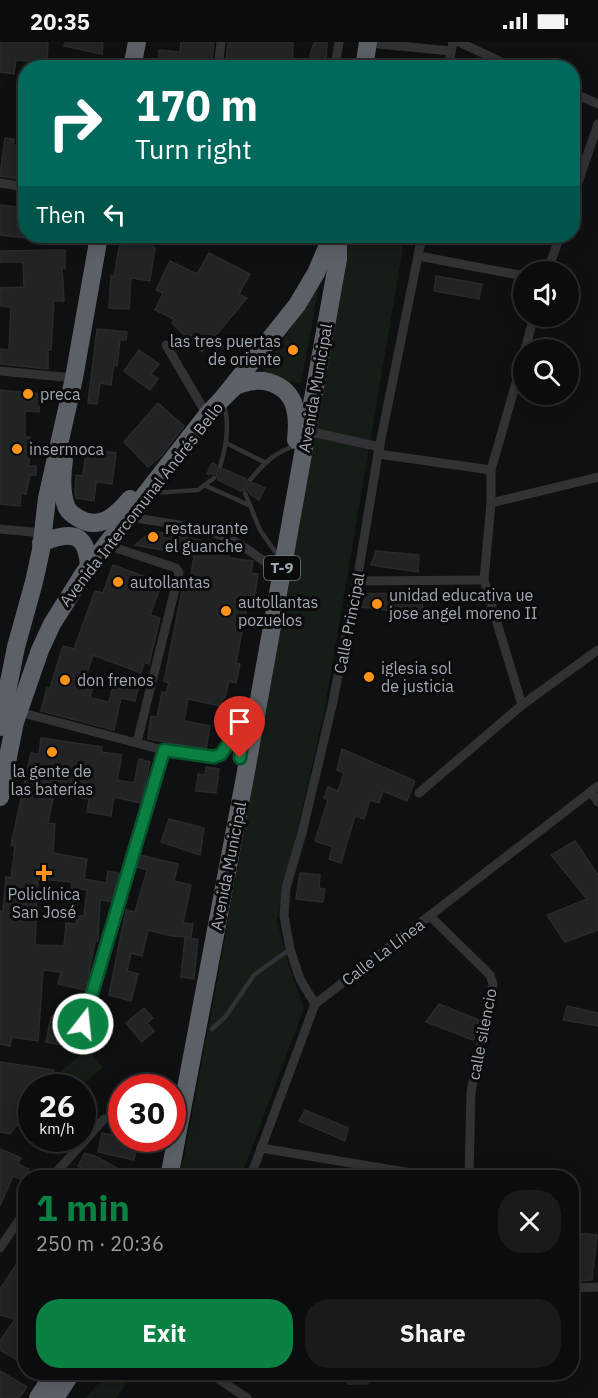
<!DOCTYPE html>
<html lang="en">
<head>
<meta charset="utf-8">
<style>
  :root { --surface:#0b0c0d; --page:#191a1b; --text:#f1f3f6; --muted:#9a9b9d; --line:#2b2c2e; --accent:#0b8043 }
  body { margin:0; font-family:"IBM Plex Sans",sans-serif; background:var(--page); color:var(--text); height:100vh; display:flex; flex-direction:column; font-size:22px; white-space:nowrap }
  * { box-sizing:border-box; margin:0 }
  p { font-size:20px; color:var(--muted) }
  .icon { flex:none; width:33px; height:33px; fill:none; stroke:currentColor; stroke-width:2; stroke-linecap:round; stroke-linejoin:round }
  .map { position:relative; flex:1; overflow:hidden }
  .sheet { position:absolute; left:18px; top:1128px; width:561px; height:210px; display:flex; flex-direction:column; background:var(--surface); border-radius:24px; box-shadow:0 3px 15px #0003,0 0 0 2px var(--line) }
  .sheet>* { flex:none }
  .hud { position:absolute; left:18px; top:18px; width:562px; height:183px; border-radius:24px; box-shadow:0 3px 15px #0003,0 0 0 2px var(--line); background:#00695c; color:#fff; overflow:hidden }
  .controls { position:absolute; left:513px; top:219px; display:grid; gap:12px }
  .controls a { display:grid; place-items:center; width:66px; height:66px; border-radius:50%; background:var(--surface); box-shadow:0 3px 15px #0003,0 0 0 2px var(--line); font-size:30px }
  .speed { position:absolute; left:18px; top:1032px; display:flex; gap:12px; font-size:30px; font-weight:700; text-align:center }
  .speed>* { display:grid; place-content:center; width:78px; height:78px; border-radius:50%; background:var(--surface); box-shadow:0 3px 15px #0003,0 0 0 2px var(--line); line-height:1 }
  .speed small { font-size:15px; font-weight:400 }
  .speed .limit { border:9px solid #d22; background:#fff; color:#111 }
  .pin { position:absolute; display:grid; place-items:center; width:51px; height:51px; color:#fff; margin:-62px -26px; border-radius:50% 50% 50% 0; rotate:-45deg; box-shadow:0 0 6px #0007 }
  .pin .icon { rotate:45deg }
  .me { position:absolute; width:66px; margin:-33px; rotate:16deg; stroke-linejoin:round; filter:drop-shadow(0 0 4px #0008) }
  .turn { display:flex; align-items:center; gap:21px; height:126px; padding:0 18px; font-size:27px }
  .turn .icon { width:78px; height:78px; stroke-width:2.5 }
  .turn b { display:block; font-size:42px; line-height:51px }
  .then { display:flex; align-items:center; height:57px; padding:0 18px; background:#0003; gap:12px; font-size:22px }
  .round { display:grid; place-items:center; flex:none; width:63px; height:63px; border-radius:24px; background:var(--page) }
  .overview { display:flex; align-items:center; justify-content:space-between; height:102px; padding:0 18px }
  h1 { font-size:36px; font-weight:700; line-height:45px; color:var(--accent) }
  .primary-button { display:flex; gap:12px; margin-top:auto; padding:12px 18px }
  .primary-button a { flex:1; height:69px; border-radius:24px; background:var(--accent); color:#fff; font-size:24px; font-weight:700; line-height:69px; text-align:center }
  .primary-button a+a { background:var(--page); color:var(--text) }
  .status { display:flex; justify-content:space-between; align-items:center; height:42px; padding:0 30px; background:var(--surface); direction:ltr }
  .status svg { height:16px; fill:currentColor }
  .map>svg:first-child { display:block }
  .green { fill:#161c16 }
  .building { fill:#222325; stroke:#292a2d; stroke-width:1.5; fill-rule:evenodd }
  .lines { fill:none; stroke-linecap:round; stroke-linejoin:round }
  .lane { stroke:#303236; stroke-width:4.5 }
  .street { stroke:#303236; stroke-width:9 }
  .highway { stroke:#5c6168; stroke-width:18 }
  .route-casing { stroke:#07532c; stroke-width:15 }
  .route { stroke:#0b8043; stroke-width:10 }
  .poi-dot { fill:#ff9219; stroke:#0b0b0c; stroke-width:2 }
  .labels { text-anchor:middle; stroke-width:6; stroke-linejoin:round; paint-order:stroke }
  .shield { fill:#0b0b0c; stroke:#737981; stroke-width:1.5 }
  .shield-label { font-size:15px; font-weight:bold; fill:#9fa8b3 }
  .poi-label { font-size:16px; fill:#9fa8b3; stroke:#0b0b0c; text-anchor:start }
  .street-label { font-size:16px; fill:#9fa8b3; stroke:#0b0b0c }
</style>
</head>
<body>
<div class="status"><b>20:35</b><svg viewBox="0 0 49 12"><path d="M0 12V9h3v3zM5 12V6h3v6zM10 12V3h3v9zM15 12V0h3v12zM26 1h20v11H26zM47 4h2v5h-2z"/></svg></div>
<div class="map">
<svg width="598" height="1356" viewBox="0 0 598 1356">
  <rect width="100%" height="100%" fill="#0f1011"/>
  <g class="green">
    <path d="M 349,194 L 405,194 L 324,671 L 277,878 L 289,925 L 304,966 L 241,1135 L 177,1136 L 184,1115 L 225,896 Z"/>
    <path d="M 319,244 L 301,342 L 261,331 Z"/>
    <path d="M 87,1007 L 103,1025 L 80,1045 L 61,1045 L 53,1036 Z"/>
    <path d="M 105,1331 L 134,1331 L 116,1356 L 86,1356 L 103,1336 Z"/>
  </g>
  <g class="building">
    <path d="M 0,0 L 48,0 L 47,21 L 16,18 L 14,32 L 0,30 Z"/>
    <path d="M 65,0 L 103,0 L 102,12 L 64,4 Z"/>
    <path d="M 181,0 L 214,0 L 211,26 L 158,26 L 159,8 L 180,10 Z"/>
    <path d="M 228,0 L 293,0 L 292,25 L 225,26 Z"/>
    <path d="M 314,0 L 327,0 L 326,25 L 307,25 Z"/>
    <path d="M 5,96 L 14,97 L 13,103 L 24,104 L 19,137 L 0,134 Z"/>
    <path d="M 18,160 L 26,161 L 26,196 L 0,193 L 0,163 L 17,165 Z"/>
    <path d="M 121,194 L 154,194 L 153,206 L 155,206 L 150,239 L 131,236 L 129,267 L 109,266 L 111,234 L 114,235 Z"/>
    <path d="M 59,208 L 65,208 L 65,226 L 62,226 L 64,259 L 54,259 L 51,308 L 48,308 L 48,327 L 0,322 L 0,307 L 9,308 L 11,265 L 0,264 L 0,246 L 24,245 L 23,220 L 0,220 L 0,209 Z"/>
    <path d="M 209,211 L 250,232 L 239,252 L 247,256 L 202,310 L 172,281 L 174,277 L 155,268 L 163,251 L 156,248 L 170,219 L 197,232 Z"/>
    <path d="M 436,234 L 482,242 L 479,257 L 434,249 Z"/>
    <path d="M 97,287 L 127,290 L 126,298 L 120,298 L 117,324 L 114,321 L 111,343 L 100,341 L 97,362 L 88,361 Z"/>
    <path d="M 139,308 L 159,322 L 151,332 L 158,337 L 150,348 L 124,329 Z"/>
    <path d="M 0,348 L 40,352 L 39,370 L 25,369 L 25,395 L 30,395 L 29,424 L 36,424 L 36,433 L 30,433 L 26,452 L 21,451 L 20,464 L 0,462 Z"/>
    <path d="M 158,361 L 184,384 L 161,414 L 148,425 L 124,400 Z"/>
    <path d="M 86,407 L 116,411 L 112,442 L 96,440 L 94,459 L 76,456 L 75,453 L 76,433 L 83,434 Z"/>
    <path d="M 212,421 L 216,423 L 218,429 L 224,427 L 246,437 L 248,442 L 254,441 L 265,446 L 259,458 L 251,453 L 247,447 L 241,449 L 218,438 L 216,432 L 207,432 Z"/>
    <path d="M 152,489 L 226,503 L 228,504 L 229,516 L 253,519 L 251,531 L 258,532 L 253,565 L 248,564 L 244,578 L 236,621 L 240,622 L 236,641 L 229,639 L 225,656 L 223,655 L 221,664 L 188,657 L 184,679 L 210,684 L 206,707 L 148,697 L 151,674 L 157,675 L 162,650 L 166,651 L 169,641 L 164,639 L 182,549 L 184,538 L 190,539 L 194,514 L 135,503 Z"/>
    <path d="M 376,509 L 419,513 L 418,530 L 371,523 Z"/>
    <path d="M 113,523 L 162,541 L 150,573 L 160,576 L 149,622 L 144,620 L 141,631 L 93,613 L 86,634 L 95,636 L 90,656 L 109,660 L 115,638 L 139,644 L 135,659 L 121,656 L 114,688 L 41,669 L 47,646 L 50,646 L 63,604 L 74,607 L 95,549 L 103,551 Z"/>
    <path d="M 421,550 L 424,573 L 362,565 L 366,552 Z"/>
    <path d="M 41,696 L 102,705 L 101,710 L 122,713 L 117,738 L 134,741 L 139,717 L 150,720 L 141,761 L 114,755 L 111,774 L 87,770 L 89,757 L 54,751 L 48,781 L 55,782 L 53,811 L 87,817 L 84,837 L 106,841 L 108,829 L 119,831 L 112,860 L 100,858 L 98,899 L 95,899 L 89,931 L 91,931 L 86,948 L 58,942 L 61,930 L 43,928 L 38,999 L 12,995 L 10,1004 L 0,1002 L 0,869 L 3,869 L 6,835 L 11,836 L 15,804 L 11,803 L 31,711 L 39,712 ZM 38,837 L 72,840 L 71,846 L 87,848 L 84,874 L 77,874 L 76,882 L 66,881 L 64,904 L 35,903 Z"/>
    <path d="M 342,707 L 415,739 L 407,759 L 383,749 L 379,761 L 370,758 L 364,777 L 355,774 L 341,821 L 329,817 L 333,805 L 315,799 L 328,758 L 324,756 L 328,745 L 338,749 L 344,731 L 337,728 Z"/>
    <path d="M 206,725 L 219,727 L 216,751 L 196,749 L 198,732 L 205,733 Z"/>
    <path d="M 169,777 L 204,786 L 200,813 L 161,800 Z"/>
    <path d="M 575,799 L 598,833 L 598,888 L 565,900 L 547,873 L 587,857 L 551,813 Z"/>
    <path d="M 140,813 L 178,822 L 174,839 L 191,843 L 183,881 L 193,882 L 191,895 L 172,894 L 148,888 L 142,914 L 131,911 L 127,929 L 138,932 L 131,959 L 109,953 L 126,868 L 135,870 L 147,828 L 137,825 Z"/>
    <path d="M 300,831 L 320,833 L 319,846 L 325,847 L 323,860 L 296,857 Z"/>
    <path d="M 185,896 L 198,897 L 194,937 L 181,935 Z"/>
    <path d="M 439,962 L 479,978 L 473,998 L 426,980 Z"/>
    <path d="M 567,964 L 598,971 L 598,984 L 563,978 Z"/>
    <path d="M 144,966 L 153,976 L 147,981 L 154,989 L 142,1000 L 126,981 Z"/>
    <path d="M 51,975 L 72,978 L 68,1004 L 46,1000 Z"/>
    <path d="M 0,1020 L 54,1028 L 40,1046 L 32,1046 L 32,1056 L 22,1070 L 20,1079 L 10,1092 L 0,1090 Z"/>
    <path d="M 305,1068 L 348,1086 L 345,1099 L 299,1079 Z"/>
    <path d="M 102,1091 L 119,1094 L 118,1100 L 137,1104 L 134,1118 L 98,1110 Z"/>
    <path d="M 0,1107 L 21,1116 L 18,1122 L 29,1127 L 24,1138 L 13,1134 L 0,1164 Z"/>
    <path d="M 85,1111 L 97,1115 L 134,1136 L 99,1136 L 78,1124 Z"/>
    <path d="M 577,1191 L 597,1193 L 592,1238 L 578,1239 Z"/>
    <path d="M 16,1223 L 26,1228 L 26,1323 L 0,1308 L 0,1299 L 15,1277 L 0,1273 L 0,1247 Z"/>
    <path d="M 0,1329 L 27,1345 L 19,1356 L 0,1356 Z"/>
    <path d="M 347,1330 L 367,1330 L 368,1342 L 348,1342 Z"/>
  </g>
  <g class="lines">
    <g class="lane">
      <path d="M 226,401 L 264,420"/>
      <path d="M 220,425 C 226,404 230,384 224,363"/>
      <path d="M 250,438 C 265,420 273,412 296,403"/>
      <path d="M 204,443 L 251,464"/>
      <path d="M 153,451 L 198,448 L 214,436"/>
      <path d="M 245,451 L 260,488 L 276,511"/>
      <path d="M 212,987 L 226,974 L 254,933 L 290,907"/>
    </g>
    <g class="street">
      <path d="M 459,0 L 514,26"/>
      <path d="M 368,1 L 451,9"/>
      <path d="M 218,26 L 221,0"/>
      <path d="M 335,26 L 339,0"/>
      <path d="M 448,26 L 453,0"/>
      <path d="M 573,51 L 598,62"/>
      <path d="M 0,141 L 26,145"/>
      <path d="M 573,155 L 598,82"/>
      <path d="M 419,214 L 524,234"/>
      <path d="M 547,230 L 560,194"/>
      <path d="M 166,303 L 207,373"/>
      <path d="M 525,308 L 534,274"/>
      <path d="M 0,329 L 74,336"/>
      <path d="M 307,389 L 380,405"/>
      <path d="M 378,412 L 491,428"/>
      <path d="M 491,461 L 598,435"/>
      <path d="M 130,475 C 158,480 190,483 217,492 C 238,499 256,513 273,526"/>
      <path d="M 0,487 L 43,491"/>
      <path d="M 107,503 L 176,526 L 179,531 L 137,700"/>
      <path d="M 357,539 L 484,538"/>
      <path d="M 522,663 L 598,608"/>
      <path d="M 19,670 L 163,708 L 214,715 L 221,712 L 245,679"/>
      <path d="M 591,750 L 598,760"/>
      <path d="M 419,751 L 522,663 L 484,538 L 491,461 L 491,428 L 524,313"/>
      <path d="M 430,874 L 490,933 L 493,942 L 471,1050 L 469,1136"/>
      <path d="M 315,962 L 300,937 L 290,907 L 284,874 L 286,846 L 302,791 L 332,664 L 357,539 L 378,412 L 422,194"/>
      <path d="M 77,1005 L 163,708"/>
      <path d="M 261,1106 L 441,1136"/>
      <path d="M 51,1136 L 104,1077"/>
      <path d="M 250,1136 L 315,962 L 598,744"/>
      <path d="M 0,1206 L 26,1168"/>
      <path d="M 572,1246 L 598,1245"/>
      <path d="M 208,1330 L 247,1356"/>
    </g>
    <g class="highway">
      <path d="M 132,26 L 137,0"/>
      <path d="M 364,26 L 368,0"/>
      <path d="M 222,357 C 227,353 231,347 236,344 C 244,340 256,338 264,339 C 296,345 299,371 296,398"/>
      <path d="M 64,418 C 62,432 61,453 67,466 C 69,470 73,473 78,476 C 99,489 116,474 130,457"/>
      <path d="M 41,501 C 70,489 87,489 89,525"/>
      <path d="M 0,685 L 16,605 L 34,540 L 41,508 L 47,456 L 74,336 L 99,194"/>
      <path d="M 0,755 L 15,680 L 40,608 L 52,582 L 84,531 L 207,373 L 222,357 L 297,263 L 316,231 L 332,194"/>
      <path d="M 169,1136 L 245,735 L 338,217 L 338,194"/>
      <path d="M 38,1356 L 55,1330"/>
      <path d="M 55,1356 L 72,1330"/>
    </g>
  </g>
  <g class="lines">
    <defs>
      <path id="route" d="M 83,982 L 164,708 L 214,715 L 221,712 L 245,679 L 240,716"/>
    </defs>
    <use href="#route" class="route-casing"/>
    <use href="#route" class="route"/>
  </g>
  <g class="poi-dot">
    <circle cx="293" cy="308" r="6"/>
    <circle cx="28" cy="352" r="6"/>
    <circle cx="17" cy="407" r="6"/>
    <circle cx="153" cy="495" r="6"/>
    <circle cx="118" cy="540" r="6"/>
    <circle cx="377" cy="562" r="6"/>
    <circle cx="226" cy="569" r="6"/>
    <circle cx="369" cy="635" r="6"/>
    <circle cx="65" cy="638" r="6"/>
    <circle cx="52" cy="710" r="6"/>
    <path d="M41 822h6v6h6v6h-6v6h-6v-6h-6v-6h6z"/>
  </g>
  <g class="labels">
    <rect class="shield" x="264" y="514" width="36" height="24" rx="4.5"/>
    <g class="shield-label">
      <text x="282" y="531">T-9</text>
    </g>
    <g class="poi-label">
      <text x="281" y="305" text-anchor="end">las tres puertas<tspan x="281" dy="18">de oriente</tspan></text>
      <text x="40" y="358">preca</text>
      <text x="29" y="413">insermoca</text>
      <text x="165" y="492">restaurante<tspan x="165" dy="18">el guanche</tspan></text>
      <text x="130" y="546">autollantas</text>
      <text x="389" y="559">unidad educativa ue<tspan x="389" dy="18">jose angel moreno II</tspan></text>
      <text x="238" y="566">autollantas<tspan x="238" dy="18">pozuelos</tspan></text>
      <text x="381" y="632">iglesia sol<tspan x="381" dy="18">de justicia</tspan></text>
      <text x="77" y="644">don frenos</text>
      <text x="52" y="735" text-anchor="middle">la gente de<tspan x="52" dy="18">las baterías</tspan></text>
      <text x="44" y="858" text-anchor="middle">Policlínica<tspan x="44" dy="18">San José</tspan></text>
    </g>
    <g class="street-label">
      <text transform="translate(315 346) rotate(-80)" y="6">Avenida Municipal</text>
      <text transform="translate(141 462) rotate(-52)" y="6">Avenida Intercomunal Andrés Bello</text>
      <text transform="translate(349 581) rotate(-79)" y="6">Calle Principal</text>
      <text transform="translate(228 824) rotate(-79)" y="6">Avenida Municipal</text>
      <text transform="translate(383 910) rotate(-37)" y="6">Calle La Línea</text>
      <text transform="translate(482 992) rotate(-79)" y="6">calle silencio</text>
    </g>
  </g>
</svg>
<div class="controls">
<a><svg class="icon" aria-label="sound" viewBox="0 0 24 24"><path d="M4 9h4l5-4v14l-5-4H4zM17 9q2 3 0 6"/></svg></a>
<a><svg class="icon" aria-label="search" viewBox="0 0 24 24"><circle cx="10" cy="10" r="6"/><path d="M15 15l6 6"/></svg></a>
</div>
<div class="speed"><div>26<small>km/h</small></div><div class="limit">30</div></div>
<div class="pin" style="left:240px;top:716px;background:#d93025"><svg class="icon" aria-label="arrive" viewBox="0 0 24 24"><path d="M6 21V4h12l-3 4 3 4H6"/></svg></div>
<svg class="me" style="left:83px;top:982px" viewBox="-20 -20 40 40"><circle r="17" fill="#0b8043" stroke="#fff" stroke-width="3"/><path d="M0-11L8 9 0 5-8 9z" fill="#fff"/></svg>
<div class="hud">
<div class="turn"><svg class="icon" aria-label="right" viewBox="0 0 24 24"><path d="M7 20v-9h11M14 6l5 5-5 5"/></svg><div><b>170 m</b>Turn right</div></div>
<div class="then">Then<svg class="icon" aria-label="left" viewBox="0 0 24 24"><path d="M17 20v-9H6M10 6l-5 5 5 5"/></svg></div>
</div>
<section class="sheet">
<div class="overview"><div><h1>1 min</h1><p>250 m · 20:36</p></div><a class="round"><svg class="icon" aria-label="close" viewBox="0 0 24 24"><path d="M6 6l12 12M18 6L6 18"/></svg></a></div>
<div class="primary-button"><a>Exit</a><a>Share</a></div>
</section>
</div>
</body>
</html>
